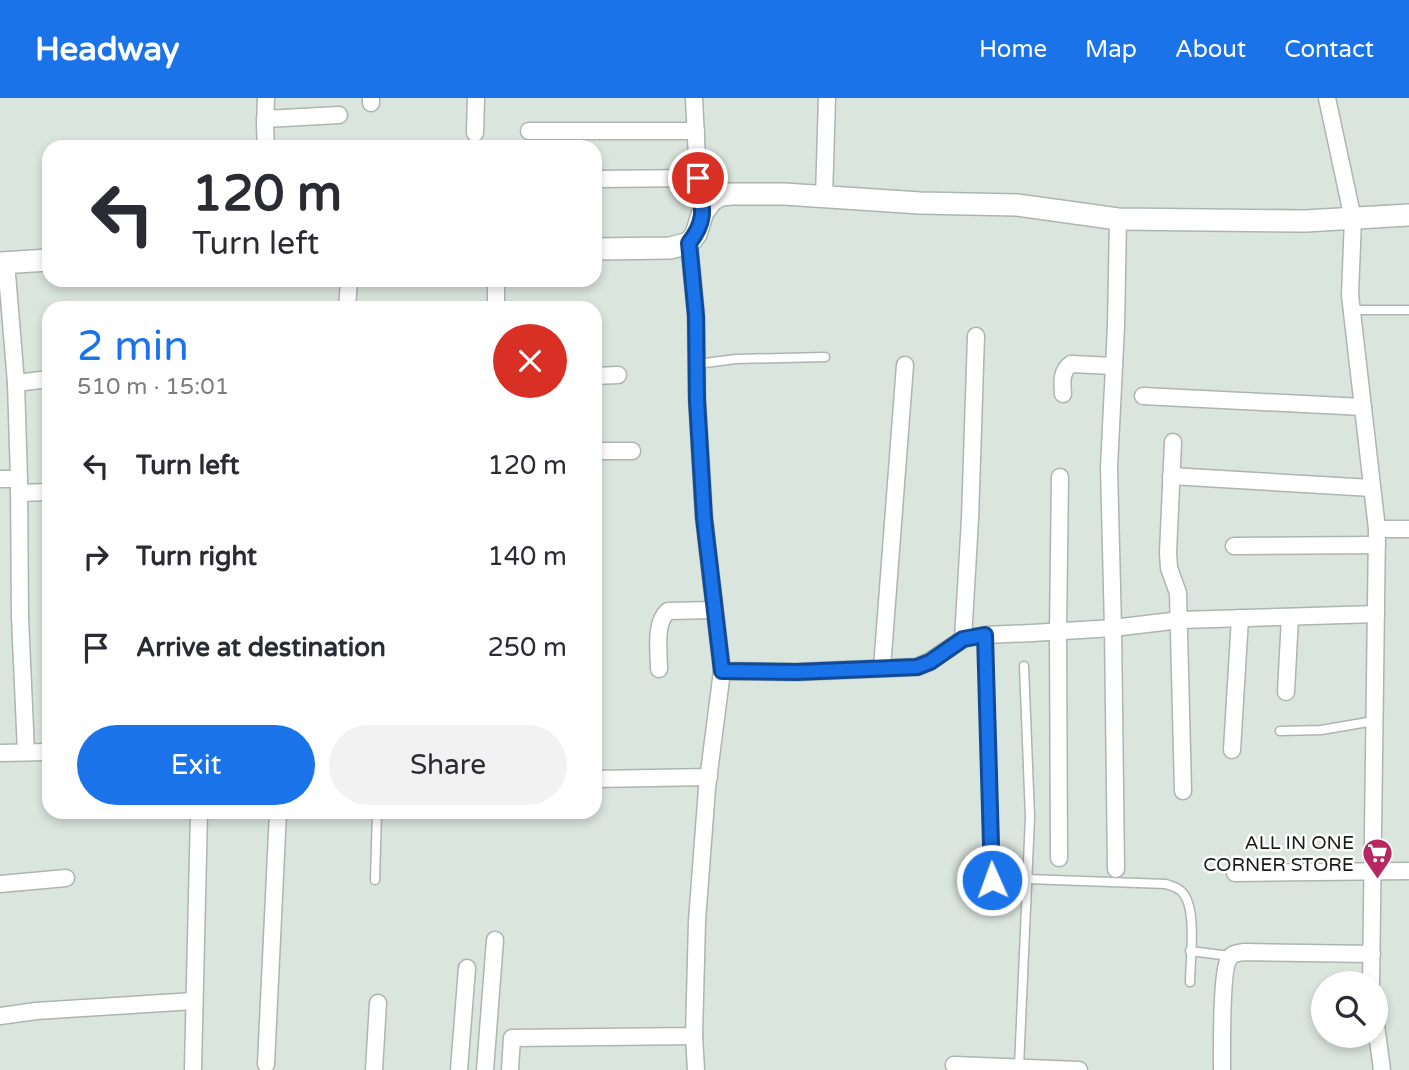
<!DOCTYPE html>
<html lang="en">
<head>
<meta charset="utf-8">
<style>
  :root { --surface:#fff; --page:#f2f2f3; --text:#2b2b33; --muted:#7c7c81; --accent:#1a73e8 }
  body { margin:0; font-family:"Varela Round",sans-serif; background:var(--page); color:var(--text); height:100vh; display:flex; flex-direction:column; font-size:26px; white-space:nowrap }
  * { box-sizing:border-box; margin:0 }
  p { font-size:23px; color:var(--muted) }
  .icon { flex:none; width:38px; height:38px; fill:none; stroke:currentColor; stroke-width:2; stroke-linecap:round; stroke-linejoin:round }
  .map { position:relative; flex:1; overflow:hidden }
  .panel { position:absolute; left:42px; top:203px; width:560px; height:518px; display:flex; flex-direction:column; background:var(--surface); border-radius:21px; box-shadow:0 4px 10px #0003 }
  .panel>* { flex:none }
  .top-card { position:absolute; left:42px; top:42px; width:560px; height:147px; border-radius:21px; box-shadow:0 4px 10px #0003; background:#fff; color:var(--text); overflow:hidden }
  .tools { position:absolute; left:1311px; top:873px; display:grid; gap:14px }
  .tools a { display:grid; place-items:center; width:77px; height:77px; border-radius:50%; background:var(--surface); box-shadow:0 4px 10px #0003; font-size:35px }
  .pin { position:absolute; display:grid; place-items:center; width:60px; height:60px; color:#fff; margin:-30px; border:4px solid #fff; border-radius:50%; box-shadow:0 2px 7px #0007 }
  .me { position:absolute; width:77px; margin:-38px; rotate:358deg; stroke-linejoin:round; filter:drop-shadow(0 0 5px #0008) }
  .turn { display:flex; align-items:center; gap:24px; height:147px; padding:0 35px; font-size:32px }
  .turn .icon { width:91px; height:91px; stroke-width:2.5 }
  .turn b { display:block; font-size:49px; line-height:60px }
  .round { display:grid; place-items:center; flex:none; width:74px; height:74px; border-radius:37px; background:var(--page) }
  .head { display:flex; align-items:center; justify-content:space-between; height:119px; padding:0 35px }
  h1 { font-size:42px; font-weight:600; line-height:52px; color:var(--accent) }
  .button { display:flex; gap:14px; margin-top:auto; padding:14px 35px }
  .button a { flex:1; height:80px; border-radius:42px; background:var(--accent); color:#fff; font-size:28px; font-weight:600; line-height:80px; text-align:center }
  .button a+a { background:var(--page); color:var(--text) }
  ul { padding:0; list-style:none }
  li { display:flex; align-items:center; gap:21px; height:91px; padding:0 35px }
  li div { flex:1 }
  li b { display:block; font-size:26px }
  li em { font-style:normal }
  header { display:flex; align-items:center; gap:42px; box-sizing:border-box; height:98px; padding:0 35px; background:var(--accent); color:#fff }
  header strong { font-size:33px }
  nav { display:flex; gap:38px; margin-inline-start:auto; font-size:24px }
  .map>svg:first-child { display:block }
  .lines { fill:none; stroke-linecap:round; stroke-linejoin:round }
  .service-casing { stroke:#acb6ae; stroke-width:11 }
  .minor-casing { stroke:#acb6ae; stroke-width:19 }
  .secondary-casing { stroke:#acb6ae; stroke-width:24 }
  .service { stroke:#fff; stroke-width:8 }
  .minor { stroke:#fff; stroke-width:16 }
  .secondary { stroke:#fff; stroke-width:21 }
  .route-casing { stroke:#114b97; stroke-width:18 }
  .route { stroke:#1a73e8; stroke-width:12 }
  .labels { text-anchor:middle; stroke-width:5; stroke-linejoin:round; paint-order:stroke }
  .poi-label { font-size:19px; fill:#181c19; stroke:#fff; text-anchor:end }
</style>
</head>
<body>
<header>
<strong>Headway</strong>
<nav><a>Home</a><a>Map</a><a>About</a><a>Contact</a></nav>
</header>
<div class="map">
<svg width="1409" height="972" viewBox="0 0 1409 972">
  <rect width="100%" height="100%" fill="#dae5dd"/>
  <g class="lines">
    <defs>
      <g id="service">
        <path d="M 1351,212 L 1409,212"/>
        <path d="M 697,266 L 736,261 L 825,259"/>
        <path d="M 985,537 L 992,782"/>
        <path d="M 1280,633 L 1321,632 L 1374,623"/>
        <path d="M 1027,781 L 1166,786 C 1171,788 1177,789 1181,793 C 1198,808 1190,862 1190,884"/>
        <path d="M 375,782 L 377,714"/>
        <path d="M 1190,853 L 1230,858"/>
        <path d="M 1019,969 L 1030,719 L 1024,568"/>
      </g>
      <g id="minor">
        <path d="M 266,0 L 265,29 L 266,49"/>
        <path d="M 371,0 L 371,5"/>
        <path d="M 694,0 L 698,80 L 703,114"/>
        <path d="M 1327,0 L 1353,121 L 1350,197 L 1377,431 L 1371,886"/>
        <path d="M 265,21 L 339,17"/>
        <path d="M 529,33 L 696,33"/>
        <path d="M 475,35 L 476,0"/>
        <path d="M 595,81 L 698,80"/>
        <path d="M 824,99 L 827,0"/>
        <path d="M 689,145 L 696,218 L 697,301 L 704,420 L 722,573 L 796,574 L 917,569 L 930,563 L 963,541 L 985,537 L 1032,535 L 1113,530 L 1180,522 L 1376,516"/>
        <path d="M 6,164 L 16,285 L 19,381 L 20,519 L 26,654"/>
        <path d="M 496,182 L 496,210"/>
        <path d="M 347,210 L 349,182"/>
        <path d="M 595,278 L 618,277"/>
        <path d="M 16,285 L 49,281"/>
        <path d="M 1063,296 C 1062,284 1061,273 1071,266 L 1114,268"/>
        <path d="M 1143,298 L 1363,309"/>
        <path d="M 1173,344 L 1168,455 L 1169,470 L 1178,495 L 1183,693"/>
        <path d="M 595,353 L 632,353"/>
        <path d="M 1171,378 L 1372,390"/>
        <path d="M 0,381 L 19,381"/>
        <path d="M 19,395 L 49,394"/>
        <path d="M 1377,431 L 1409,431"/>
        <path d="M 1234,448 L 1377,447"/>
        <path d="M 963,541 L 970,421 L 976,238"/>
        <path d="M 882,570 L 905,267"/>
        <path d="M 659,571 C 659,554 654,525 668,513 L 714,512"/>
        <path d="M 1286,594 L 1290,519"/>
        <path d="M 1232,652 L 1240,520"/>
        <path d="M 0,655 L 49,654"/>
        <path d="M 595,681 L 709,679"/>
        <path d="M 1059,760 L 1058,534 L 1060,379"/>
        <path d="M 1116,771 L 1113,530 L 1109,369 L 1116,228 L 1118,121"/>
        <path d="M 1235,775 L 1409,773"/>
        <path d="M 0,786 L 66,780"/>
        <path d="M 0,918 L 36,913 L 194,903"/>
        <path d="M 1376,927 L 1382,972"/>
        <path d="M 694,938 L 696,972"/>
        <path d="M 266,966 L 278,714"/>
        <path d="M 954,967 L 1079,972"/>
        <path d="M 193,970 L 199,714"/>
        <path d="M 374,972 L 378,905"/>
        <path d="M 459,972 L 467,870"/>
        <path d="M 485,972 L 495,842"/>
        <path d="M 510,972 L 512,940 L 694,938 L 697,823 L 707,690 L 722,573"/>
        <path d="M 1222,972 C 1222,954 1221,872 1229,861 C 1232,855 1238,855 1244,854 L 1372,856"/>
      </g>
      <g id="secondary">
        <path d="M 595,151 L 670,150 L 689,145 L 696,136 L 703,114 L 712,102 L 721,97 L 732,96 L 784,96 L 920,105 L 1017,107 L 1118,121 L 1305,123 L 1409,117"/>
        <path d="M 0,165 L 49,162"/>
      </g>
    </defs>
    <use href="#service" class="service-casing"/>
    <use href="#minor" class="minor-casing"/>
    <use href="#secondary" class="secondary-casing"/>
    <use href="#service" class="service"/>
    <use href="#minor" class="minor"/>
    <use href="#secondary" class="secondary"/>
  </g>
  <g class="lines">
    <defs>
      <path id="route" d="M 698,80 C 702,108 708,121 689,145 L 696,218 L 697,302 L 704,420 L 722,573 L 796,574 L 917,569 L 930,564 L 963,541 L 985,537 L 992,782"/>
    </defs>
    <use href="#route" class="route-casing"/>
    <use href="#route" class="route"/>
  </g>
  <defs>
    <symbol id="supermarket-pin" viewBox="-11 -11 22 30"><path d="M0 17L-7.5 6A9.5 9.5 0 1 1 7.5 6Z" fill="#b52960" stroke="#fff"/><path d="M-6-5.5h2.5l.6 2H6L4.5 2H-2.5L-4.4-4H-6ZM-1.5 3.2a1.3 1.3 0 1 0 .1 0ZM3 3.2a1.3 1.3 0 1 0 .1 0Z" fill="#fff"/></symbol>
  </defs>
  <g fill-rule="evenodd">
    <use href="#supermarket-pin" x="1360" y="738" width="35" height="47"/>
  </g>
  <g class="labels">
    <g class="poi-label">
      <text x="1354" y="751">ALL IN ONE<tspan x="1354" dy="22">CORNER STORE</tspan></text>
    </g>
  </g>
</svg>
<div class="tools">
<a><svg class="icon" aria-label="search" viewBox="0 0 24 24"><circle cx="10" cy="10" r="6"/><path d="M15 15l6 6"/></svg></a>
</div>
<div class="pin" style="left:698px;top:80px;background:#d93025"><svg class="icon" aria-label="arrive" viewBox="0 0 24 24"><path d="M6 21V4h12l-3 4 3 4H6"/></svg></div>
<svg class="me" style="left:992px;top:782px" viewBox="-20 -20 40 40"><circle r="17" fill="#1a73e8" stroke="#fff" stroke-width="3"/><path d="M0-11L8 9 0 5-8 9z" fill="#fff"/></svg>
<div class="top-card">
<div class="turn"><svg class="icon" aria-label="left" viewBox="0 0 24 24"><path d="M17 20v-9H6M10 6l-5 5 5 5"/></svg><div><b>120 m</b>Turn left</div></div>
</div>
<section class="panel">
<div class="head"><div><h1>2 min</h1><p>510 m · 15:01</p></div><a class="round" style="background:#d93025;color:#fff"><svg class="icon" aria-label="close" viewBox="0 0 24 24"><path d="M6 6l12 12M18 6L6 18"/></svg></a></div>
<ul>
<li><svg class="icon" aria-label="left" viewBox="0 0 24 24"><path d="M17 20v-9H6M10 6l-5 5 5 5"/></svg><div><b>Turn left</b></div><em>120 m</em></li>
<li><svg class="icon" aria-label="right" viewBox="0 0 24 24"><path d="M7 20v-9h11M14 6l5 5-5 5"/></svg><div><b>Turn right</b></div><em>140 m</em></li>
<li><svg class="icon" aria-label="arrive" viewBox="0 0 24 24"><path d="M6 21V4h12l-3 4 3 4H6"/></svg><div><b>Arrive at destination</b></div><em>250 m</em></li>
</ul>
<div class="button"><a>Exit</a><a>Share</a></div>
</section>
</div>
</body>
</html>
